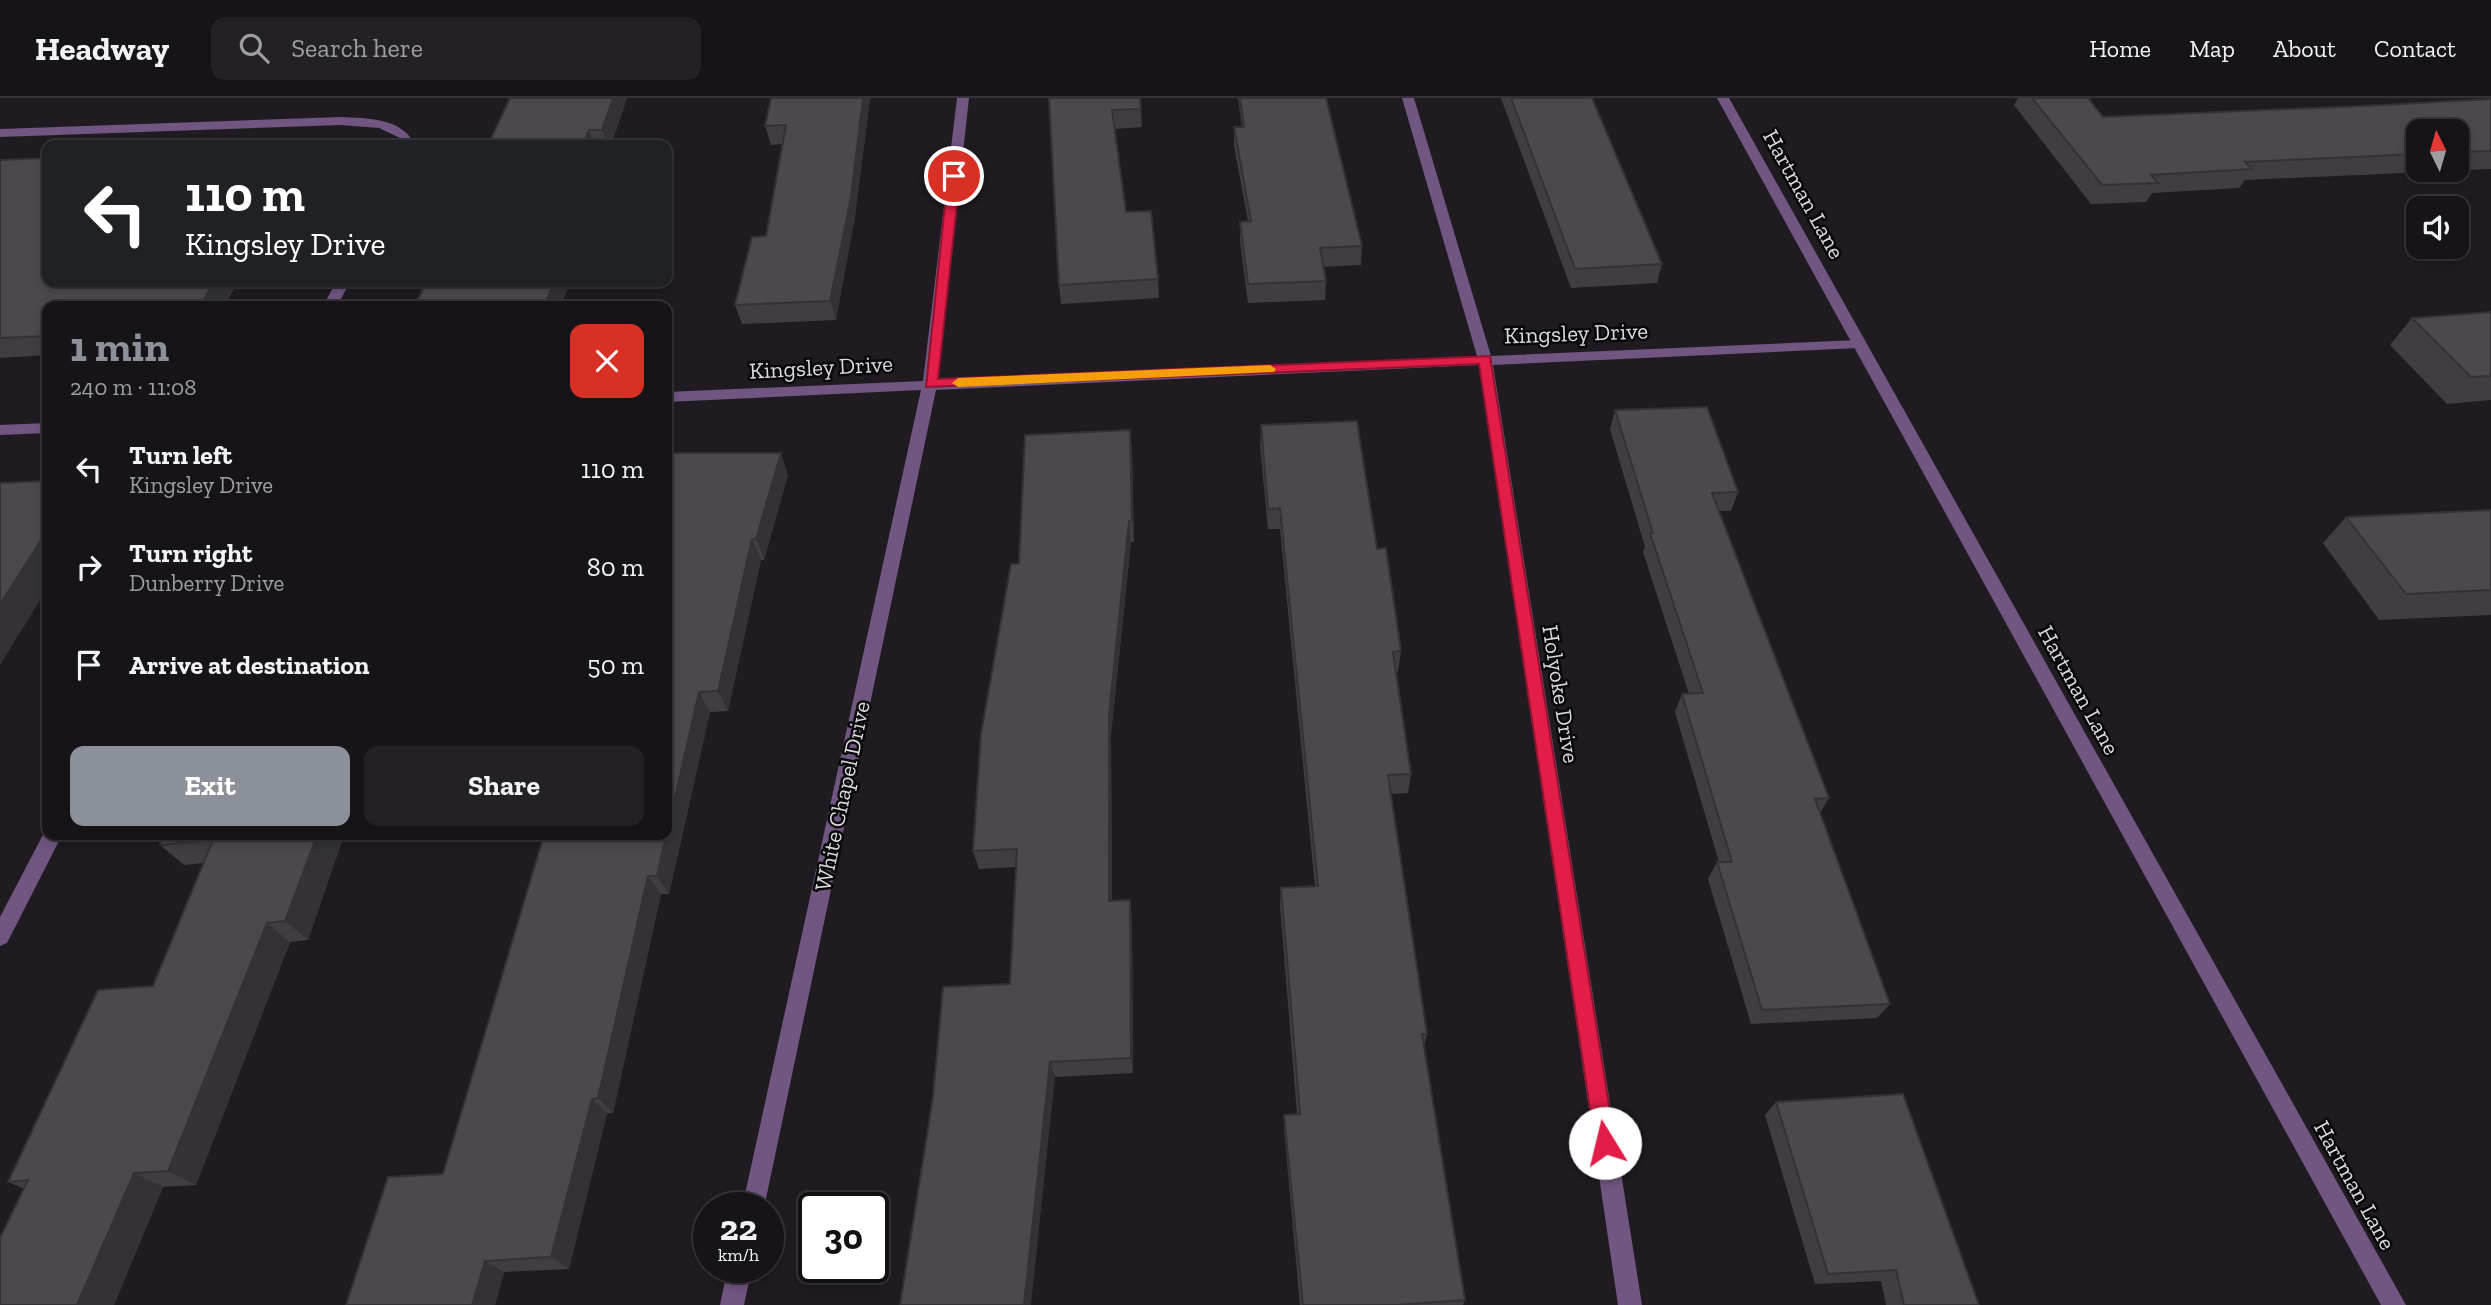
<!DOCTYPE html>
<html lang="en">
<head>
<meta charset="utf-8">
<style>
  :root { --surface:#171419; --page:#242126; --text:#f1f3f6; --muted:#9e9ea2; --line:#363338; --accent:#8c9099 }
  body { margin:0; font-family:"Zilla Slab",serif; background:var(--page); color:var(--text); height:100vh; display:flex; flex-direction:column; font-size:26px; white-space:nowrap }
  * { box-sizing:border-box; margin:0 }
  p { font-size:23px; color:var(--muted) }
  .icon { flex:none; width:38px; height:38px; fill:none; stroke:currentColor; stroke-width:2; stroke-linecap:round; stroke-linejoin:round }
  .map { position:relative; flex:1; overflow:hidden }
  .side { position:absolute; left:42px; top:203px; width:630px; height:539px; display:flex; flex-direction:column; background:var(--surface); border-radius:14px; box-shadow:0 4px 10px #0003,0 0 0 2px var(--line) }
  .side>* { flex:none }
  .guide { position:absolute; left:42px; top:42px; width:630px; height:147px; border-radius:14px; box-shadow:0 4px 10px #0003,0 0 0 2px var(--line); background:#202124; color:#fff; overflow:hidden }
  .needle { width:46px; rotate:355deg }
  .tools { position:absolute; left:2406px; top:21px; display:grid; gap:14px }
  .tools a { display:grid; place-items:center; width:63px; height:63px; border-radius:14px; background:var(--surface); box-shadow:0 4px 10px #0003,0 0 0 2px var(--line); font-size:35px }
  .speed { position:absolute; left:693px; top:1094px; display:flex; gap:14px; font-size:35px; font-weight:700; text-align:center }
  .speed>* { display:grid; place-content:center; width:91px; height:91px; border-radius:50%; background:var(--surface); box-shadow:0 4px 10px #0003,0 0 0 2px var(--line); line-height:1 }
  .speed small { font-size:18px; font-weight:400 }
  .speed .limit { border:4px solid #111; border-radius:10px; background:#fff; color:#111 }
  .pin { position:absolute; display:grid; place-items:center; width:60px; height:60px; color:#fff; margin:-30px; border:4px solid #fff; border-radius:50%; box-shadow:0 2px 7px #0007 }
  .me { position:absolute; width:77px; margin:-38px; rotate:351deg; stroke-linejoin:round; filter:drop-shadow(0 0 5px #0008) }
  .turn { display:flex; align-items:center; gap:24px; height:147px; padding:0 28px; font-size:32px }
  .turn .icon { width:91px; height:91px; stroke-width:2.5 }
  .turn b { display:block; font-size:49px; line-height:60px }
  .round { display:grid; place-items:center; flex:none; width:74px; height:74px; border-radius:14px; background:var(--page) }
  .summary { display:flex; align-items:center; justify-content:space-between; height:119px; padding:0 28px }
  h1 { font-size:42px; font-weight:800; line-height:52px; color:var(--accent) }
  .action { display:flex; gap:14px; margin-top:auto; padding:14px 28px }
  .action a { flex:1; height:80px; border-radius:14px; background:var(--accent); color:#fff; font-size:28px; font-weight:800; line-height:80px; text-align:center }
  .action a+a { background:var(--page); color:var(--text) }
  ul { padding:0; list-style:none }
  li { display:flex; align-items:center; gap:21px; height:98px; padding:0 28px }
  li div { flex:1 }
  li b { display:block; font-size:26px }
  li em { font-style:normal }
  header { display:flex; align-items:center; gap:42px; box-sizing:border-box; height:98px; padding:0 35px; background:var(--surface); border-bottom:2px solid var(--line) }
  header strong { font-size:33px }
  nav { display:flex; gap:38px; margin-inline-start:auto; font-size:24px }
  .search { width:490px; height:63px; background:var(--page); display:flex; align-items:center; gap:18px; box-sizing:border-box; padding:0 24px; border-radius:14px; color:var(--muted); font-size:26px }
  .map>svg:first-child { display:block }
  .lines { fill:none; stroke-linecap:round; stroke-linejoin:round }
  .minor { fill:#705680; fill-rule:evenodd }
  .tertiary { fill:#705680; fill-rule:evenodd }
  .wall { fill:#403e43; fill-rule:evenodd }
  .shaded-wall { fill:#343237 }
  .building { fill:#4b484e; stroke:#343237; stroke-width:2 }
  .route { fill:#e11d48; stroke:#92132f; stroke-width:2 }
  .slow { fill:#f59e0b }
  .labels { text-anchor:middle; stroke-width:5; stroke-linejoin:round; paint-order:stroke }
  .street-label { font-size:23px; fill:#dbd9dd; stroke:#080709 }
</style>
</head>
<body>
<header>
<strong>Headway</strong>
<div class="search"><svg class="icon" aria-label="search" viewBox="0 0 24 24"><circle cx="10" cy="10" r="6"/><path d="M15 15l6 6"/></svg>Search here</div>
<nav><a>Home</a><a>Map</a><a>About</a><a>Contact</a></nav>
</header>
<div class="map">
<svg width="2491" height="1207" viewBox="0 0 2491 1207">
  <rect width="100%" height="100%" fill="#1f1b21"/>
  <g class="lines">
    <g class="minor">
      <path d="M 957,0 L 969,0 L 938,282 L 1477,258 L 1402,0 L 1414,0 L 1491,258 L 1858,242 L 1865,246 L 1858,250 L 1493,267 L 1642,1207 L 1618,1207 L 1479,267 L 936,292 L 764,1110 L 742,1110 L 921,292 L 667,304 L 667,294 L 923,283 Z"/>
      <path d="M 341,19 C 365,20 405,20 414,47 L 402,47 L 400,40 L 379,30 L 341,27 L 0,39 L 0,31 Z"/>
      <path d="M 336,184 L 350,184 L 337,208 L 323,208 Z"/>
      <path d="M 47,325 L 47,335 L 0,337 L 0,327 Z"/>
      <path d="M 46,731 L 47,737 L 62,737 L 7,845 L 0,848 L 0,819 Z"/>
      <path d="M 728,1169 L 752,1169 L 744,1207 L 720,1207 Z"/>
    </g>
    <path class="tertiary" d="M 1717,0 L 1729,0 L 2406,1207 L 2381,1207 Z"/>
  </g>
  <g class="wall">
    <path d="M 510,0 L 627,0 L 611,47 L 488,47 Z"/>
    <path d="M 771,0 L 870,0 L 855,118 L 836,222 L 742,226 L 735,207 L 766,138 L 782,46 L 771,47 L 765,28 Z"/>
    <path d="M 1049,0 L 1140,0 L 1142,29 L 1115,31 L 1126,114 L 1158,181 L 1159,200 L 1061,206 L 1059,187 Z"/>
    <path d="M 1238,0 L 1326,0 L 1362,148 L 1361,167 L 1323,169 L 1326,183 L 1325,202 L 1248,205 L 1240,143 L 1240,124 L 1248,123 L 1234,48 L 1234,29 L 1242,29 Z"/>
    <path d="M 1501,0 L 1592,0 L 1662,166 L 1657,185 L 1571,190 Z"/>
    <path d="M 2018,0 L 2088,0 L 2103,19 L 2384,7 L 2491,1 L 2491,71 L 2245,82 L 2239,90 L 2152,95 L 2146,104 L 2091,106 L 2014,7 ZM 2418,33 L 2457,33 L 2457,72 L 2418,72 Z"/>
    <path d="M 0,62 L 238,184 L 224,208 L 47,208 L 47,257 L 0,260 Z"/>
    <path d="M 2491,214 L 2491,302 L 2447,306 L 2390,247 L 2412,220 Z"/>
    <path d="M 1615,312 L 1738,394 L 1731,413 L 1719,413 L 1829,700 L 1820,715 L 1890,906 L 1877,920 L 1751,926 L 1708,781 L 1717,764 L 1719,764 L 1675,614 L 1682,596 L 1689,596 L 1643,454 L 1645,449 L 1610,331 Z"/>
    <path d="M 1261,327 L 1377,451 L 1401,553 L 1398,573 L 1396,573 L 1411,676 L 1408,695 L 1391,696 L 1427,936 L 1424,948 L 1465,1202 L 1463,1207 L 1300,1207 L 1284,1031 L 1284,1017 L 1297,1016 L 1280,808 L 1281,790 L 1315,789 L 1280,431 L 1268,431 L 1260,348 Z"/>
    <path d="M 1130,332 L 1132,353 L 1134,444 L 1131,444 L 1111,636 L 1112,803 L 1132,820 L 1133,975 L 1055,979 L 1010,886 L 1016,769 L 979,771 L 973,753 L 1019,466 Z"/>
    <path d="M 667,355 L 788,377 L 764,462 L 761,462 L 728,613 L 710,614 L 669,796 L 661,796 L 613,1015 L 607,1015 L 569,1171 L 504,1174 L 495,1207 L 443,1076 L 667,737 Z"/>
    <path d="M 2491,412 L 2491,517 L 2379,522 L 2323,445 L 2346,419 Z"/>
    <path d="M 164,737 L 344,737 L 308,842 L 290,844 L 196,1087 L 163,1089 L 114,1207 L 0,1207 L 24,1091 L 8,1084 L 153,888 L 203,765 L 184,767 L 160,747 Z"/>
    <path d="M 1776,1004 L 1979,1207 L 1886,1207 L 1881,1183 L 1815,1186 L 1765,1017 Z"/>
  </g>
  <g class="shaded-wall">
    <path d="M 613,0 L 627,0 L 611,47 L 609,47 L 602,32 Z"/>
    <path d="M 863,0 L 870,0 L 855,118 L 836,222 L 830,203 Z"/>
    <path d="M 589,32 L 595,47 L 583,47 Z"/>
    <path d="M 214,184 L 238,184 L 224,208 L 200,208 Z"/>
    <path d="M 554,184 L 570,184 L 561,208 L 544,208 Z"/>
    <path d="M 1130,332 L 1132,353 L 1134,444 L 1132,423 Z"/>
    <path d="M 781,355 L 788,377 L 764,462 L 756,441 Z"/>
    <path d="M 1129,423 L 1131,444 L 1111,636 L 1112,821 L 1109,803 L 1109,617 Z"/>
    <path d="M 47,433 L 47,491 L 0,567 L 0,506 Z"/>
    <path d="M 752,441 L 761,462 L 728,613 L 718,593 Z"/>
    <path d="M 699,594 L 710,614 L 669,796 L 657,778 Z"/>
    <path d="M 317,737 L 344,737 L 308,842 L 285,823 Z"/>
    <path d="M 648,778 L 661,796 L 613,1015 L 598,1000 Z"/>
    <path d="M 1130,802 L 1132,820 L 1133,975 L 1131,960 Z"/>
    <path d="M 267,825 L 290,844 L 196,1087 L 168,1073 Z"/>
    <path d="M 1050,964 L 1055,979 L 1031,1207 L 1024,1207 Z"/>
    <path d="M 592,1001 L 607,1015 L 569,1171 L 551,1159 Z"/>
    <path d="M 134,1075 L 163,1089 L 114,1207 L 77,1207 Z"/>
    <path d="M 485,1163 L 504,1174 L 495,1207 L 472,1207 Z"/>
  </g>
  <g class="building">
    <path d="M 510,0 L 613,0 L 602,32 L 589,32 L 583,47 L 488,47 Z"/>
    <path d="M 771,0 L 863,0 L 851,99 L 830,203 L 735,207 L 752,139 L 766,138 L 786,27 L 765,28 Z"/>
    <path d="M 1049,0 L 1140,0 L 1141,11 L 1112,12 L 1126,114 L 1151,113 L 1158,181 L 1059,187 Z"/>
    <path d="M 1240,0 L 1326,0 L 1362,148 L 1320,150 L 1326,183 L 1248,186 L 1240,124 L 1251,123 L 1234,29 L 1244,29 Z"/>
    <path d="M 1511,0 L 1592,0 L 1662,166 L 1575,171 Z"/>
    <path d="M 2032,0 L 2088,0 L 2103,19 L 2384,7 L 2491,1 L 2491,53 L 2457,54 L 2457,33 L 2418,33 L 2418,56 L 2245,64 L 2252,71 L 2151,77 L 2158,85 L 2102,87 Z"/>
    <path d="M 47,60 L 47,184 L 214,184 L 200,208 L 47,208 L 47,238 L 0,240 L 0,62 Z"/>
    <path d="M 426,184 L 554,184 L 544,208 L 415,208 Z"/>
    <path d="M 2491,214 L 2491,278 L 2471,279 L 2412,220 Z"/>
    <path d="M 1707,309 L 1738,394 L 1712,395 L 1829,700 L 1815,701 L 1890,906 L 1762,912 L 1717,764 L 1732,764 L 1682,596 L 1703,595 L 1650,435 L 1653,435 L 1615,312 Z"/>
    <path d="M 1357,323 L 1377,451 L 1386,450 L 1401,553 L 1393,554 L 1411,676 L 1388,677 L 1427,936 L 1422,936 L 1465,1202 L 1396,1207 L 1303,1207 L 1284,1017 L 1300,1016 L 1281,790 L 1318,788 L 1280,410 L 1268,411 L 1261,327 Z"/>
    <path d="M 1130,332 L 1132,423 L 1129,423 L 1109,617 L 1109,803 L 1130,802 L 1131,960 L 1050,964 L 1024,1207 L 900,1207 L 933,999 L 943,889 L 1010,886 L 1017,751 L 973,753 L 981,636 L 1011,466 L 1019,466 L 1025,337 Z"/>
    <path d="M 667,355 L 781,355 L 756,441 L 752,441 L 718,593 L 699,594 L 667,735 Z"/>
    <path d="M 47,383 L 47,433 L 0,506 L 0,385 Z"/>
    <path d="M 2491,412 L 2491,492 L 2406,496 L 2346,419 Z"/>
    <path d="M 164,737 L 317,737 L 285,823 L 267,825 L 168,1073 L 134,1075 L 77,1207 L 0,1207 L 0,1140 L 28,1082 L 8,1084 L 98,892 L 153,888 L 213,742 L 160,747 Z"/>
    <path d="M 544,737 L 666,737 L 657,778 L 648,778 L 598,1000 L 592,1001 L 551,1159 L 485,1163 L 472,1207 L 346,1207 L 388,1079 L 443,1076 Z"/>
    <path d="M 1903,996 L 1979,1207 L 1904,1207 L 1896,1172 L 1828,1176 L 1776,1004 Z"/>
  </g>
  <path class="route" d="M 954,75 L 960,78 L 938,281 L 1490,258 L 1615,1045 L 1612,1052 L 1605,1055 L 1598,1052 L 1595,1045 L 1479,266 L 926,289 L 948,78 Z"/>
  <path class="slow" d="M 1270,267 L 1276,271 L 1274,274 L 958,289 L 952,285 L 958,280 Z"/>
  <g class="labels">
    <g class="street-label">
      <text transform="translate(1804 96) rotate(61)" y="8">Hartman Lane</text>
      <text transform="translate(1576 235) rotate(-2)" y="8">Kingsley Drive</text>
      <text transform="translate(821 269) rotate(-3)" y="8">Kingsley Drive</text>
      <text transform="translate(2079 592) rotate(61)" y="8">Hartman Lane</text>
      <text transform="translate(1561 596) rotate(81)" y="8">Holyoke Drive</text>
      <text transform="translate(842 698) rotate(-78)" y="8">White Chapel Drive</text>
      <text transform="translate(2355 1087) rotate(61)" y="8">Hartman Lane</text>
    </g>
  </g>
</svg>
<div class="tools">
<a><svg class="needle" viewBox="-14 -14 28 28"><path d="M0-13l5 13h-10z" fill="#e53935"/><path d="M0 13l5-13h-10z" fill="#9e9ea2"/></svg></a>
<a><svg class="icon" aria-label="sound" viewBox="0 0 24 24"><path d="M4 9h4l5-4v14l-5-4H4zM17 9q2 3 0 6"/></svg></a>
</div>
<div class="speed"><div>22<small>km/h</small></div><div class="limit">30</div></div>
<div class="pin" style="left:954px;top:78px;background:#d93025"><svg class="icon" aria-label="arrive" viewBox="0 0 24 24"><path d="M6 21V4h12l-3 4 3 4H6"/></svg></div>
<svg class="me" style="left:1605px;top:1045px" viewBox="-20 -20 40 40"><circle r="19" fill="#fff"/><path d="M0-13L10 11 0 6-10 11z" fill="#e11d48"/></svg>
<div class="guide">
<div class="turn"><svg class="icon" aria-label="left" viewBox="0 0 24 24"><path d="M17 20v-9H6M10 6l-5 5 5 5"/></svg><div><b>110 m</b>Kingsley Drive</div></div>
</div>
<section class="side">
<div class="summary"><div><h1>1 min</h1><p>240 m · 11:08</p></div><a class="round" style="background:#d93025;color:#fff"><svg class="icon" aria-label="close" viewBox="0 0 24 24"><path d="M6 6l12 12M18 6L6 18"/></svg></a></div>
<ul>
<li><svg class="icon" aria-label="left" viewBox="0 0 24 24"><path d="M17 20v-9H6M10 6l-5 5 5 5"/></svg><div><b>Turn left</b><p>Kingsley Drive</p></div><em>110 m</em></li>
<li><svg class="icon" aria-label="right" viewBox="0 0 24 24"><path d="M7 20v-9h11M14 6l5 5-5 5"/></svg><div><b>Turn right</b><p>Dunberry Drive</p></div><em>80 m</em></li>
<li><svg class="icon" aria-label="arrive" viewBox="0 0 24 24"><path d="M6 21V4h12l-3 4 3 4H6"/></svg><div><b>Arrive at destination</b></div><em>50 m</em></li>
</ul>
<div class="action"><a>Exit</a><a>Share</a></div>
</section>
</div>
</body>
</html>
